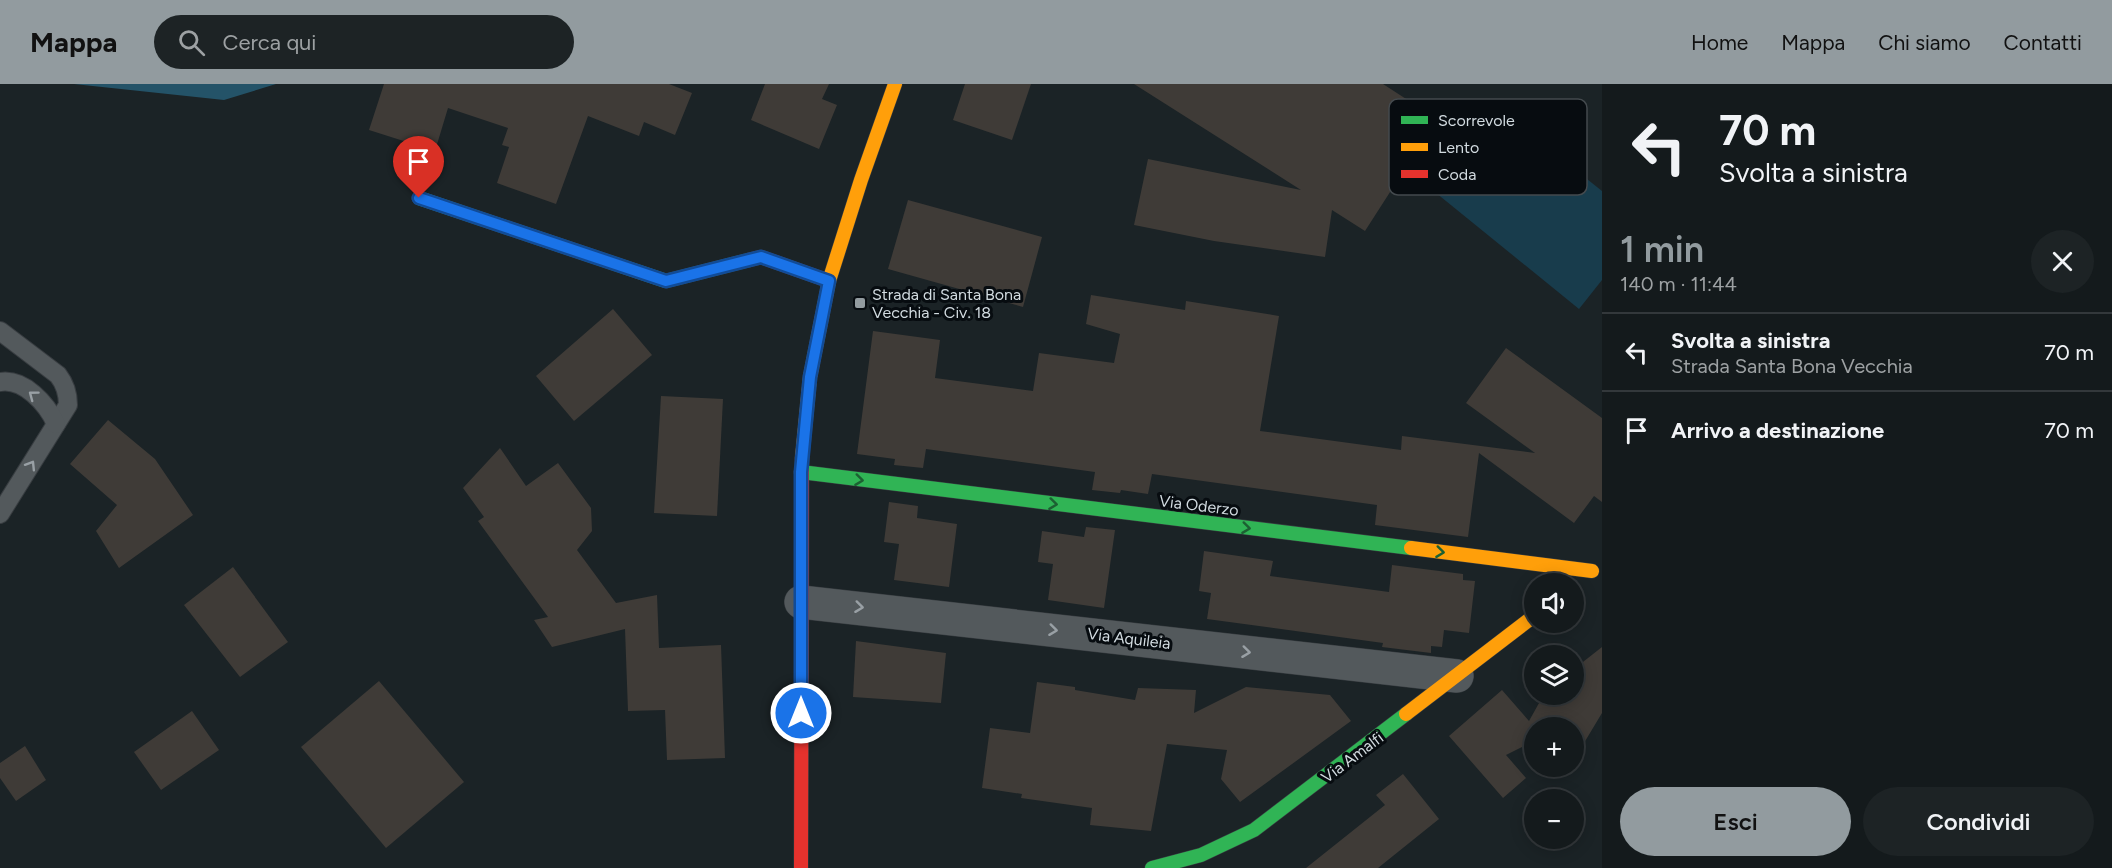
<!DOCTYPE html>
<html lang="it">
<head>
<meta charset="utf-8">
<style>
  :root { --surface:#141a1c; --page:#1d2325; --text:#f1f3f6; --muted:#9da1a3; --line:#33383b; --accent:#929b9f }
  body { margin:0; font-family:Figtree,sans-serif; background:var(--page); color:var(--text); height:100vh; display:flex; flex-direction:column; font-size:22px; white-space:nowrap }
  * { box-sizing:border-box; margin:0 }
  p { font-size:20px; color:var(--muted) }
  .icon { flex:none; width:33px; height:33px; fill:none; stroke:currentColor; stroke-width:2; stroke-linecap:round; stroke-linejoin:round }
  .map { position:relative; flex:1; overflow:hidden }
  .panel { display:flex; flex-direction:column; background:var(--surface); width:510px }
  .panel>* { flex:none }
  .banner { background:#141a1c; color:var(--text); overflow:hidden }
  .controls { position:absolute; left:1524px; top:489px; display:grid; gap:12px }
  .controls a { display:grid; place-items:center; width:60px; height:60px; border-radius:50%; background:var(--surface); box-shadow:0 3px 15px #0003,0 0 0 2px var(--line); font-size:30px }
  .pin { position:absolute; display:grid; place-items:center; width:51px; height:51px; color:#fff; margin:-62px -26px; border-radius:50% 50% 50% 0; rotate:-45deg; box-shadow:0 0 6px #0007 }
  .pin .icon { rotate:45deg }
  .me { position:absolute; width:66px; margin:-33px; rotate:0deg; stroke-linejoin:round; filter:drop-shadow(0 0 4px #0008) }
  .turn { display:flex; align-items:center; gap:21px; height:126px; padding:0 18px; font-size:27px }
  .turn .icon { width:78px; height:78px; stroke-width:2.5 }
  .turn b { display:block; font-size:42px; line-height:51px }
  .round { display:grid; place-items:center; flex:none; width:63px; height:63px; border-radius:32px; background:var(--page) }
  .head { display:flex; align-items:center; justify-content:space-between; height:102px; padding:0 18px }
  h1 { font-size:36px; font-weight:600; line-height:45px; color:var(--accent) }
  .action { display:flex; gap:12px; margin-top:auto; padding:12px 18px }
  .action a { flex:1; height:69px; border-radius:36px; background:var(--accent); color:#111; font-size:24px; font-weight:600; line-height:69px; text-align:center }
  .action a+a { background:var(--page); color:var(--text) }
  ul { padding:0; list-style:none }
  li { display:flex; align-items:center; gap:18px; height:78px; padding:0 18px; border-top:2px solid var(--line) }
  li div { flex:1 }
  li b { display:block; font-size:22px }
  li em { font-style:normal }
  header { display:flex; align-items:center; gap:36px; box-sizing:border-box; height:84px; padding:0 30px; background:var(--accent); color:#111 }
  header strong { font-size:28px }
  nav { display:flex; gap:33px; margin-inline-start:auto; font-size:21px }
  .search { width:420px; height:54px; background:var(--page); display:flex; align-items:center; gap:15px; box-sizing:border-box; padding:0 21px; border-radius:33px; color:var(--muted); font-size:22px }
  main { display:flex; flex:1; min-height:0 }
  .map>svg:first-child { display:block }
  .green { fill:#183c4c }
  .forest { fill:#245368 }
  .building { fill:#3f3b37 }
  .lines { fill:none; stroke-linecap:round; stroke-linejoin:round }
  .lane-casing { stroke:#383d41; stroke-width:20 }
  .street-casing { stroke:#383d41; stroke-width:34 }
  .fast-casing { stroke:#383d41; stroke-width:15 }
  .slow-casing { stroke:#383d41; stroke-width:15 }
  .jam-casing { stroke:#383d41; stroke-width:15 }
  .lane { stroke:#53595c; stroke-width:18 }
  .street { stroke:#53595c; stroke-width:33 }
  .fast { stroke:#30b455; stroke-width:14 }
  .slow { stroke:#ff9f0a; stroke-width:14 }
  .jam { stroke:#e5322d; stroke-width:14 }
  .oneway { stroke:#99a0a5 }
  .oneway2 { stroke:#1c6032 }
  .route-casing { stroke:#114b97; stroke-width:15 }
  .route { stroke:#1a73e8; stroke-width:10 }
  .poi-dot { fill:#929b9f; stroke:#070c10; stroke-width:2 }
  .labels { text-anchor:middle; stroke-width:6; stroke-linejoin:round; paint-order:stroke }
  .poi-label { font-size:16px; fill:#d2dbe0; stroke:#070c10; text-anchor:start }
  .street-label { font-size:16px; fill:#d2dbe0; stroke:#070c10 }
  .key { fill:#070c10; stroke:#444a4e; stroke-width:1.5 }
  .key-label { font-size:16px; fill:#d2dbe0 }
</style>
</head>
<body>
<header>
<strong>Mappa</strong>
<div class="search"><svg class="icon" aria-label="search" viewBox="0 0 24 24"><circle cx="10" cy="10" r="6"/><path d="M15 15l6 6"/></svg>Cerca qui</div>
<nav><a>Home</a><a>Mappa</a><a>Chi siamo</a><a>Contatti</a></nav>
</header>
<main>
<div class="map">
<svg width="1602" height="784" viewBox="0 0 1602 784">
  <rect width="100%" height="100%" fill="#1b2326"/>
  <path class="green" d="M 1491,18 L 1602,107 L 1602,196 L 1579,225 L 1425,100 Z"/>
  <path class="forest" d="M 74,0 L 276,0 L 224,16 Z"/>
  <g class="building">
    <path d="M 384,0 L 669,0 L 692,9 L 675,51 L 644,38 L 639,52 L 588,32 L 556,120 L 497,99 L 509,63 L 502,61 L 508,44 L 448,24 L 435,67 L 369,46 Z"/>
    <path d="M 765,0 L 829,0 L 822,15 L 837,21 L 819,65 L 751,36 Z"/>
    <path d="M 965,0 L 1031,0 L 1012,56 L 953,36 Z"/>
    <path d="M 1134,0 L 1383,0 L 1437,35 L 1365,147 L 1332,126 L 1325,173 L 1214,157 L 1134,141 L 1148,75 L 1301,106 Z"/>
    <path d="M 908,116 L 1042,153 L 1023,223 L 888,185 Z"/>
    <path d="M 1091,211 L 1185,226 L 1186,217 L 1279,232 L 1260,347 L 1401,366 L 1402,352 L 1535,369 L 1466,319 L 1506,264 L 1602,334 L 1602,418 L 1594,412 L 1574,439 L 1479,369 L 1468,453 L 1375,441 L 1377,421 L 1152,390 L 1148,410 L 1121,406 L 1120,409 L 1092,406 L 1095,388 L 926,365 L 923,384 L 894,381 L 895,375 L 857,370 L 873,247 L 940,256 L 935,294 L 1033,307 L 1039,269 L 1114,279 L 1120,250 L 1086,240 Z"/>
    <path d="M 613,225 L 652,271 L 574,337 L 536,292 Z"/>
    <path d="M 661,312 L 723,315 L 717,432 L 654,429 Z"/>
    <path d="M 108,336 L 155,375 L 193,431 L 119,484 L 96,447 L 117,421 L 70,380 Z"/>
    <path d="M 500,364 L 526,402 L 558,379 L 591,424 L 592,447 L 577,466 L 616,519 L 657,511 L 659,564 L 721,561 L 725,674 L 667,676 L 665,626 L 628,627 L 625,545 L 552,563 L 534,536 L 548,533 L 478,437 L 484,433 L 463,404 Z"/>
    <path d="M 889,418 L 918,422 L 917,434 L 957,440 L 949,503 L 894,496 L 899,460 L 884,458 Z"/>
    <path d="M 1086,443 L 1115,446 L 1104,524 L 1048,516 L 1053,480 L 1038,478 L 1042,447 L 1084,453 Z"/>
    <path d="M 1204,467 L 1273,477 L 1270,492 L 1389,508 L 1392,481 L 1463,490 L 1463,496 L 1475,497 L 1469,549 L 1444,546 L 1442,563 L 1431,562 L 1431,569 L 1382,563 L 1383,559 L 1207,535 L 1211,509 L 1199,507 Z"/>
    <path d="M 233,483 L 288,558 L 240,593 L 184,521 Z"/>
    <path d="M 856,557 L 946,569 L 941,619 L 853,613 Z"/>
    <path d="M 1602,563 L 1602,629 L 1584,659 L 1574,652 L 1574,644 L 1534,644 L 1534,657 L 1506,671 L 1526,694 L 1503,714 L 1449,652 L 1502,606 L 1529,637 L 1544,610 L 1574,610 L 1574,585 Z"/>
    <path d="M 379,597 L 464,698 L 386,764 L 301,663 Z"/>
    <path d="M 1037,598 L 1075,603 L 1075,606 L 1135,616 L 1138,604 L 1196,606 L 1194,629 L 1246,603 L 1330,611 L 1351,637 L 1240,718 L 1221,695 L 1227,666 L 1167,660 L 1151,747 L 1090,741 L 1092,724 L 1021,714 L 1022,710 L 982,704 L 990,644 L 1030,649 Z"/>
    <path d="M 192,627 L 219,666 L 161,706 L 134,668 Z"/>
    <path d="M 25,662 L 46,696 L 16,717 L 0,694 L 0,679 Z"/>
    <path d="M 1403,690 L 1439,735 L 1378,784 L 1306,784 L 1385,721 L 1376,711 Z"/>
  </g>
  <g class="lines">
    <defs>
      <g id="lane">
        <path d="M 0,247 L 58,291 C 65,300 68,309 68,321 L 0,430"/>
        <path d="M 0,298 C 24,294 47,320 56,340"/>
      </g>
      <path id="street" d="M 801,518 L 1457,592"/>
      <g id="fast">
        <path d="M 419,114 L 666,197 L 749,176"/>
        <path d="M 801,388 L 1411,464"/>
        <path d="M 1152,784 L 1201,771 L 1254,746 L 1406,630"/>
      </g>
      <g id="slow">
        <path d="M 802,374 L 810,293 L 829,197 L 861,96 L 895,0"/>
        <path d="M 1411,464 L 1592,487"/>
        <path d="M 1406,630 L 1534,532"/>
      </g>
      <g id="jam">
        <path d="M 749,176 L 761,173 L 829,197"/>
        <path d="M 801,784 L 802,374"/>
      </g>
    </defs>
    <use href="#lane" class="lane-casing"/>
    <use href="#street" class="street-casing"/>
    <use href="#fast" class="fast-casing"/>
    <use href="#slow" class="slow-casing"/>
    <use href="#jam" class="jam-casing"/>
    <use href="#lane" class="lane"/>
    <use href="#street" class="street"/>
    <use href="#fast" class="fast"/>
    <use href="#slow" class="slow"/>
    <use href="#jam" class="jam"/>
  </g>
  <defs><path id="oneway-chevron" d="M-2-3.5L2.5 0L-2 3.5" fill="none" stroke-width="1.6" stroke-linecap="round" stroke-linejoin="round" transform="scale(1.5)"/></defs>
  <g class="oneway">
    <use href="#oneway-chevron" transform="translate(33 311) rotate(-143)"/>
    <use href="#oneway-chevron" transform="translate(31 381) rotate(-58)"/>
    <use href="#oneway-chevron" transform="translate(859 523) rotate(7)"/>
    <use href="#oneway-chevron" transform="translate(1053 546) rotate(7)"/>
    <use href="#oneway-chevron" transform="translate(1246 568) rotate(7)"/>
  </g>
  <g class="oneway2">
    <use href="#oneway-chevron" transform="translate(859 396) rotate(7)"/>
    <use href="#oneway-chevron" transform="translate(1053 420) rotate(7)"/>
    <use href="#oneway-chevron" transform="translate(1246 444) rotate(7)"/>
    <use href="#oneway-chevron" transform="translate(1440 468) rotate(7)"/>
  </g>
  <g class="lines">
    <defs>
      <path id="route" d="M 419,114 L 666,197 L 761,173 L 829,197 L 810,293 L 801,388 L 801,629"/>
    </defs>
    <use href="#route" class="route-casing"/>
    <use href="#route" class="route"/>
  </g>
  <rect class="poi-dot" x="854" y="213" width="12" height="12" rx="3"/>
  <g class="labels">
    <g class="poi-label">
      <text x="872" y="216">Strada di Santa Bona<tspan x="872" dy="18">Vecchia - Civ. 18</tspan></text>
    </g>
    <g class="street-label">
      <text transform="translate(1199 421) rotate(7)" y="6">Via Oderzo</text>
      <text transform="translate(1129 554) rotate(7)" y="6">Via Aquileia</text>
      <text transform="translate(1352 673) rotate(-37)" y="6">Via Amalfi</text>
    </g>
  </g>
  <rect x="1389" y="15" width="198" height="96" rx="9" class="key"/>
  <rect x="1401" y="32" width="27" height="8" fill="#30b455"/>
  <rect x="1401" y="59" width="27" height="8" fill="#ff9f0a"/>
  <rect x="1401" y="86" width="27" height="8" fill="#e5322d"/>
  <g class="key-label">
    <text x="1438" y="42">Scorrevole</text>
    <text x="1438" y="69">Lento</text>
    <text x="1438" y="96">Coda</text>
  </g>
</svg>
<div class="controls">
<a><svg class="icon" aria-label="sound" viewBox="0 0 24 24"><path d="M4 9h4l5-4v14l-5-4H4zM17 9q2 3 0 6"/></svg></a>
<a><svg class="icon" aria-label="layers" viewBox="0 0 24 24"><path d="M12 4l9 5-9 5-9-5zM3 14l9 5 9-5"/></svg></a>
<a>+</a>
<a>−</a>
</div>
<div class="pin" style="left:419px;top:114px;background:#d93025"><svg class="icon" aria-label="arrive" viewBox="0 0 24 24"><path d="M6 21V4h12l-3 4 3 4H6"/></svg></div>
<svg class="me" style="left:801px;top:629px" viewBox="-20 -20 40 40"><circle r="17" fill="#1a73e8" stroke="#fff" stroke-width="3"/><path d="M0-11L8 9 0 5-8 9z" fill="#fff"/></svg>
</div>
<section class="panel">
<div class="banner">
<div class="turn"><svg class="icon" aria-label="left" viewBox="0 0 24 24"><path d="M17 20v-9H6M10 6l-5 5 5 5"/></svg><div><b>70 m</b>Svolta a sinistra</div></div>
</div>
<div class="head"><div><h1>1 min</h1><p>140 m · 11:44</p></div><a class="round"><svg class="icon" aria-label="close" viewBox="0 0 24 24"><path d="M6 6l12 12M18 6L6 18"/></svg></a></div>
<ul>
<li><svg class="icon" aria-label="left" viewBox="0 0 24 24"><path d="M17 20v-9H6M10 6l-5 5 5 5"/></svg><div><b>Svolta a sinistra</b><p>Strada Santa Bona Vecchia</p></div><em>70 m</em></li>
<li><svg class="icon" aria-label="arrive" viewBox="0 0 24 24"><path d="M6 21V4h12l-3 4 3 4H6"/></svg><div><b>Arrivo a destinazione</b></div><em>70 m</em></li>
</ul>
<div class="action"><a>Esci</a><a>Condividi</a></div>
</section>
</main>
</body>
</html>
